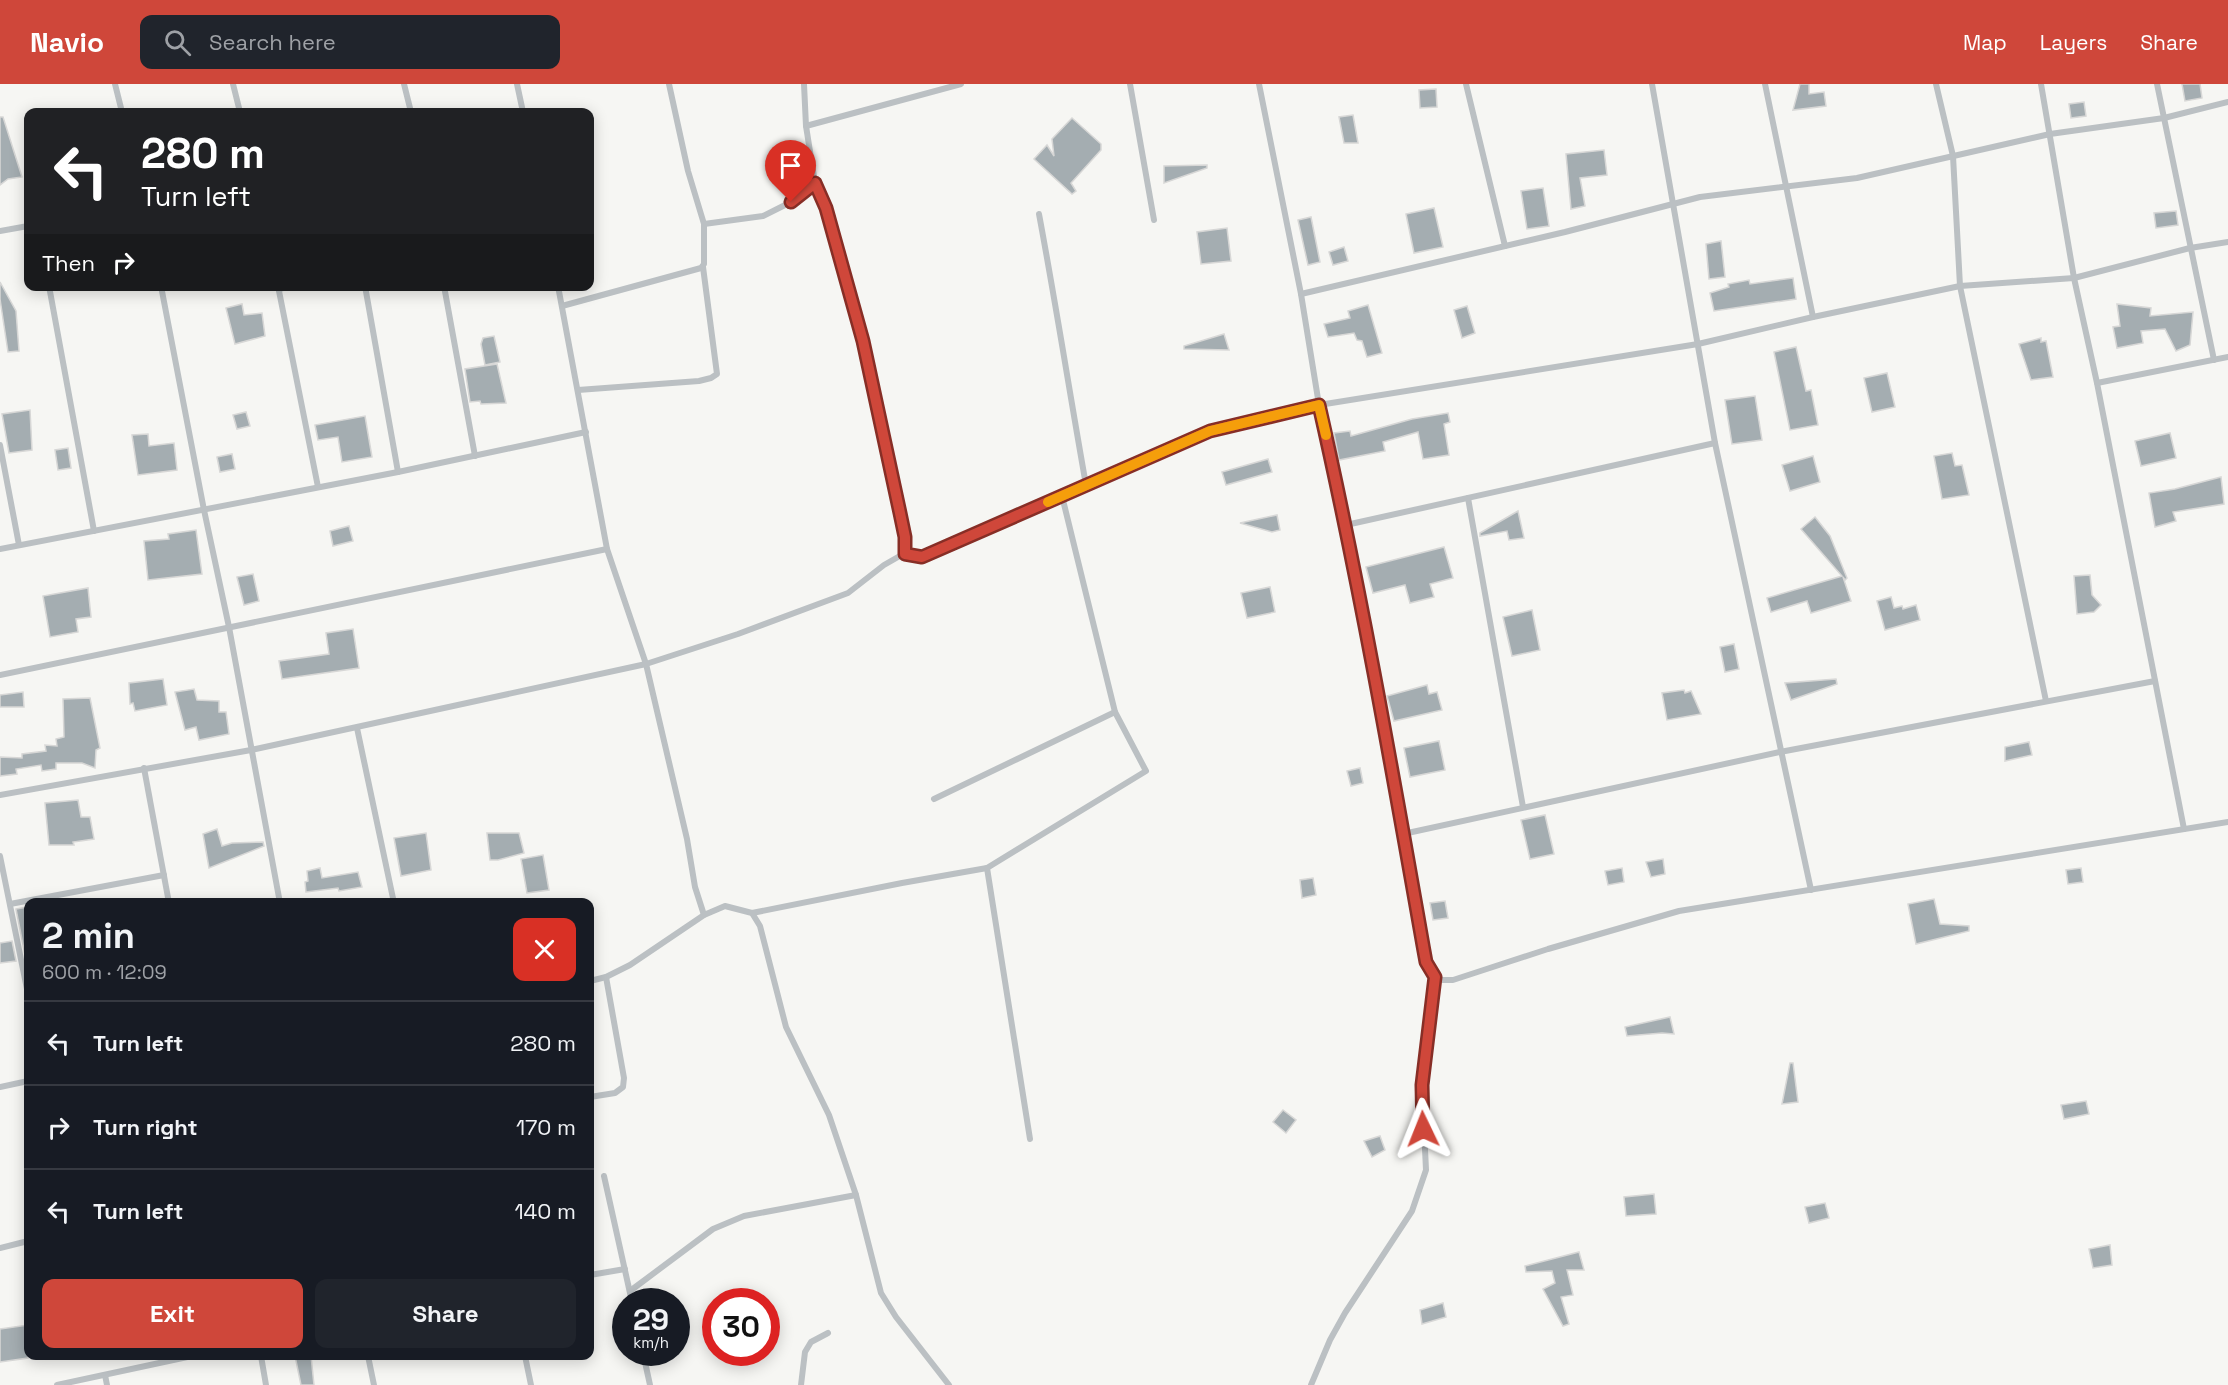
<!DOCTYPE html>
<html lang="en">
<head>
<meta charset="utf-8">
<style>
  :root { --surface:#171b24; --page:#20242c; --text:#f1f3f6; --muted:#9ea1a6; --line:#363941; --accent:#cf473a }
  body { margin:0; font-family:"Space Grotesk",sans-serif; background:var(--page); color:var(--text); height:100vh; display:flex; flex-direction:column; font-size:22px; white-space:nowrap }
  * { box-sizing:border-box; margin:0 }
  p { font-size:20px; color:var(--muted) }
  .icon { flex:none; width:33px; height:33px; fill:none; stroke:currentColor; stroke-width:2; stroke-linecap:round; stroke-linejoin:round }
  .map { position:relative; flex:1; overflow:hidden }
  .drawer { position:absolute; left:24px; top:814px; width:570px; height:462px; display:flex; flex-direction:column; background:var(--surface); border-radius:12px; box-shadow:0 3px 15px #0003 }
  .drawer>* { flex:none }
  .hud { position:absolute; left:24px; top:24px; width:570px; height:183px; border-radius:12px; box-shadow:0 3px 15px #0003; background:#202124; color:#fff; overflow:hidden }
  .speed { position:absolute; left:612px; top:1204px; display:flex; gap:12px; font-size:30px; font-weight:700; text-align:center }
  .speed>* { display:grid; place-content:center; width:78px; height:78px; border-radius:50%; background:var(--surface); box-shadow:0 3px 15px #0003; line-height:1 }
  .speed small { font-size:15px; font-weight:400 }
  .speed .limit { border:9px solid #d22; background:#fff; color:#111 }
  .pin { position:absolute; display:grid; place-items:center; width:51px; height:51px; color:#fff; margin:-62px -26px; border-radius:50% 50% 50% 0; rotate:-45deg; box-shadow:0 0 6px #0007 }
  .pin .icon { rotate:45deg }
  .me { position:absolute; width:66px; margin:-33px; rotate:358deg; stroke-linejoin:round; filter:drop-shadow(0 0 4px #0008) }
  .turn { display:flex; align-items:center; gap:21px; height:126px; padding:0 18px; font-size:27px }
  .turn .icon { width:78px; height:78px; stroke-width:2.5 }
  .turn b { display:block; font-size:42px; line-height:51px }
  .then { display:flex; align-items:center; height:57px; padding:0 18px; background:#0003; gap:12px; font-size:22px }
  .round { display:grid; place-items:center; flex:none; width:63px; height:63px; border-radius:12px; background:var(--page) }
  .head { display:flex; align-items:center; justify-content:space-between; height:102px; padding:0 18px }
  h1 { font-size:36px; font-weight:600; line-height:45px }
  .button { display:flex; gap:12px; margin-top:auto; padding:12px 18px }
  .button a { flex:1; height:69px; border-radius:12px; background:var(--accent); color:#fff; font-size:24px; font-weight:600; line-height:69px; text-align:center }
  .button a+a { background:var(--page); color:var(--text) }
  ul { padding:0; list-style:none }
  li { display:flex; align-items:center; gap:18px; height:84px; padding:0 18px; border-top:2px solid var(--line) }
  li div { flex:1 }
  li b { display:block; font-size:22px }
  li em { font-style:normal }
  header { display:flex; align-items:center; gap:36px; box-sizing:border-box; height:84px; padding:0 30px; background:var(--accent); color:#fff }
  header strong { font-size:28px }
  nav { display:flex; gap:33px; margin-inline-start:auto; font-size:21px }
  .search { width:420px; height:54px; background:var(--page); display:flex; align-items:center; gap:15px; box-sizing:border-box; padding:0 21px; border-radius:12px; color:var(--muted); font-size:22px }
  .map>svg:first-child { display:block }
  .building { fill:#a4adb1; stroke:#d7d7d6; stroke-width:1.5 }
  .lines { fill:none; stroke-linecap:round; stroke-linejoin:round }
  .minor { stroke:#bbc0c3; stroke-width:6 }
  .route-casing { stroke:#872e26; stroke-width:15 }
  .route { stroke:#cf473a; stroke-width:10 }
  .slow { stroke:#f59e0b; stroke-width:10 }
</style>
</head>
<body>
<header>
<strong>Navio</strong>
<div class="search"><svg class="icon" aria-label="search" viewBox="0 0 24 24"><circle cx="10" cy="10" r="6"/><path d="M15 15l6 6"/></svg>Search here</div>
<nav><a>Map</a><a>Layers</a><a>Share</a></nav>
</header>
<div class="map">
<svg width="2228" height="1301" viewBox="0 0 2228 1301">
  <rect width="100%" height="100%" fill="#f6f6f3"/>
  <g class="building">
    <path d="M 1800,0 L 1809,0 L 1809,10 L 1824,8 L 1826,22 L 1793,26 Z"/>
    <path d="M 2182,0 L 2200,0 L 2202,14 L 2185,17 Z"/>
    <path d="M 1436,5 L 1437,23 L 1420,24 L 1419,6 Z"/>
    <path d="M 2084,18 L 2086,32 L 2071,34 L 2069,20 Z"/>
    <path d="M 1353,31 L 1358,59 L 1344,59 L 1339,33 Z"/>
    <path d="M 0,33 L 3,33 L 22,93 L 8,95 L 0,101 Z"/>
    <path d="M 1072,34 L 1101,60 L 1101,66 L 1071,99 L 1076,107 L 1072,110 L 1034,75 L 1047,61 L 1054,72 L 1052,55 Z"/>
    <path d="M 1604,66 L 1607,91 L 1580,94 L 1585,122 L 1571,125 L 1566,70 Z"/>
    <path d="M 1207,81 L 1207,84 L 1164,99 L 1164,82 Z"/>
    <path d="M 1543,104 L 1549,142 L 1527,145 L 1521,107 Z"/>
    <path d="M 1434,124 L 1443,163 L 1414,169 L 1406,130 Z"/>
    <path d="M 2176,127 L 2178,141 L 2156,144 L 2154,129 Z"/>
    <path d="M 1311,133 L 1320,178 L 1308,181 L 1298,136 Z"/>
    <path d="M 1227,144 L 1231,177 L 1201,180 L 1197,148 Z"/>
    <path d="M 1721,157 L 1725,193 L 1709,195 L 1706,160 Z"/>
    <path d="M 1344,163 L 1348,177 L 1333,181 L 1329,168 Z"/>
    <path d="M 1793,194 L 1796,215 L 1714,227 L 1710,209 L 1729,203 L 1728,200 L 1749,196 L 1750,200 Z"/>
    <path d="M 0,198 L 16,227 L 19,267 L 8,268 L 0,215 Z"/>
    <path d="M 242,220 L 244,231 L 262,229 L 265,252 L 235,260 L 226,224 Z"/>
    <path d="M 2117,220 L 2151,224 L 2150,232 L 2193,228 L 2190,261 L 2176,267 L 2165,245 L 2141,247 L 2143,259 L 2117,264 L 2113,243 L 2120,242 Z"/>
    <path d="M 1368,221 L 1382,269 L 1367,273 L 1362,257 L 1357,256 L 1354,249 L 1328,253 L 1324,240 L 1350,234 L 1348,227 Z"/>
    <path d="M 1467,222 L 1475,249 L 1462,254 L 1454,226 Z"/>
    <path d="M 1224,250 L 1229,266 L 1184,265 L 1184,262 Z"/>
    <path d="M 494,252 L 500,278 L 485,281 L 481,260 L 483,254 Z"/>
    <path d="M 2041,254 L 2041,258 L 2046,257 L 2053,293 L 2031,296 L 2019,260 Z"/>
    <path d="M 1796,263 L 1806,307 L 1811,306 L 1818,341 L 1790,346 L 1774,268 Z"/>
    <path d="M 497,280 L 506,319 L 481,320 L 480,317 L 470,318 L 465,285 Z"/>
    <path d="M 1887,289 L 1895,323 L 1872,328 L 1864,294 Z"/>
    <path d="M 1755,312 L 1762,356 L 1732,360 L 1725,316 Z"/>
    <path d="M 30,326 L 32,366 L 9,369 L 2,330 Z"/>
    <path d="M 246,328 L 250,342 L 237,345 L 233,331 Z"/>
    <path d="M 1448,329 L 1450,338 L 1444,340 L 1449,371 L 1423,375 L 1418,348 L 1383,358 L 1385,367 L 1339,376 L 1334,349 L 1350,347 L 1351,352 L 1412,335 Z"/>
    <path d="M 365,332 L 372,373 L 342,378 L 338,353 L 318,356 L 315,341 Z"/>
    <path d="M 2170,349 L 2176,374 L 2141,382 L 2135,357 Z"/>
    <path d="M 148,350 L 149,362 L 174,359 L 177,386 L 138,391 L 132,351 Z"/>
    <path d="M 68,364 L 71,384 L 58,386 L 55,366 Z"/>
    <path d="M 1952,369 L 1955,382 L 1962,381 L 1969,411 L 1942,415 L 1934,372 Z"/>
    <path d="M 232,370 L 235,385 L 220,388 L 217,373 Z"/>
    <path d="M 1813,372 L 1820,398 L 1790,407 L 1782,381 Z"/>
    <path d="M 1268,375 L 1272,388 L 1226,401 L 1222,388 Z"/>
    <path d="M 2221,393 L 2224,420 L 2173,428 L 2176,437 L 2155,443 L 2149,409 L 2175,405 Z"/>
    <path d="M 1518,427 L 1524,454 L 1509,456 L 1507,447 L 1480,452 L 1480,449 Z"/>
    <path d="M 1277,431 L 1280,446 L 1272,448 L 1240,439 Z"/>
    <path d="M 1815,433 L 1830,452 L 1847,494 L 1845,496 L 1843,493 L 1851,517 L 1811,529 L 1807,517 L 1771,528 L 1767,514 L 1842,492 L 1801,445 Z"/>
    <path d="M 349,442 L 353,457 L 333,462 L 330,447 Z"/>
    <path d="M 196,446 L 202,490 L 148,496 L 144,457 L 169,455 L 168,450 Z"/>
    <path d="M 1444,463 L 1453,494 L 1430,500 L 1434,513 L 1410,519 L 1405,501 L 1373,509 L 1366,483 Z"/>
    <path d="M 253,490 L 259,517 L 244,521 L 237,493 Z"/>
    <path d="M 2090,491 L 2092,511 L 2101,521 L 2094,528 L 2077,530 L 2074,492 Z"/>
    <path d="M 1270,503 L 1275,528 L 1247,534 L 1241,509 Z"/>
    <path d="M 88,504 L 91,533 L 76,535 L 78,548 L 50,553 L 43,512 Z"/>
    <path d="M 1891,513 L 1894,524 L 1902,522 L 1903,525 L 1916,521 L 1920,536 L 1885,546 L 1877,517 Z"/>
    <path d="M 1532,526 L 1540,566 L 1512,572 L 1503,533 Z"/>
    <path d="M 353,545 L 359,584 L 282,595 L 279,577 L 329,570 L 326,549 Z"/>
    <path d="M 1734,560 L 1739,585 L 1725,588 L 1720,563 Z"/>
    <path d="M 163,595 L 167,621 L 135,627 L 133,619 L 130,620 L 129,599 Z"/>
    <path d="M 1836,595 L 1837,600 L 1791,616 L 1785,599 Z"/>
    <path d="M 1427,601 L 1429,610 L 1437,608 L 1442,626 L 1394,637 L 1387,612 Z"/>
    <path d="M 194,605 L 197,616 L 219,617 L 219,628 L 226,628 L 229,650 L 199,656 L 196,643 L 185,646 L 175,608 Z"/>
    <path d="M 1684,606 L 1685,609 L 1691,607 L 1701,630 L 1667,636 L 1662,609 Z"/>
    <path d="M 23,608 L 24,623 L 0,623 L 0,611 Z"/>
    <path d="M 90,614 L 100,664 L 96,666 L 95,684 L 82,679 L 56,679 L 56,685 L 42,687 L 41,681 L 16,685 L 17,690 L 0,692 L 0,673 L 22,674 L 22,670 L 46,667 L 45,661 L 57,662 L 56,655 L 64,653 L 63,615 Z"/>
    <path d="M 1439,657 L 1445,686 L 1410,693 L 1404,664 Z"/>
    <path d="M 2029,658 L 2032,671 L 2005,677 L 2005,663 Z"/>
    <path d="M 1360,684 L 1363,699 L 1351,702 L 1347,687 Z"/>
    <path d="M 78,716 L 81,733 L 90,733 L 94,755 L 73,758 L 74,761 L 49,761 L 45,719 Z"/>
    <path d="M 1545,731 L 1554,770 L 1530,775 L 1521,736 Z"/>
    <path d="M 217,745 L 222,762 L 232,759 L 263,758 L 264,762 L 209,784 L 203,750 Z"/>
    <path d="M 426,749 L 431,786 L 401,792 L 394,754 Z"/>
    <path d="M 487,749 L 519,749 L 524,769 L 498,776 L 490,776 Z"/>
    <path d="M 543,771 L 549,806 L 527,809 L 521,775 Z"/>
    <path d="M 1663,775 L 1665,790 L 1651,793 L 1646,778 Z"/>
    <path d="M 320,784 L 322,794 L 358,788 L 362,803 L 339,807 L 338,804 L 306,808 L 305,798 L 308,797 L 307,787 Z"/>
    <path d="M 1622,784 L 1624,798 L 1608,801 L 1605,787 Z"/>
    <path d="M 2081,784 L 2083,798 L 2068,800 L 2066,786 Z"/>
    <path d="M 1313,794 L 1316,811 L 1302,814 L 1300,796 Z"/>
    <path d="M 1934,815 L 1940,840 L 1969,842 L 1969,847 L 1916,860 L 1908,820 Z"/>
    <path d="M 1445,817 L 1448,834 L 1433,836 L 1430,819 Z"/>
    <path d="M 28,823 L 28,875 L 26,876 L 16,825 Z"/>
    <path d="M 12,857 L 16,877 L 0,879 L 0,859 Z"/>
    <path d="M 1670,933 L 1674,950 L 1662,949 L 1627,952 L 1625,943 Z"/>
    <path d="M 1790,979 L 1793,979 L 1798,1018 L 1782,1020 Z"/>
    <path d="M 2086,1017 L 2089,1030 L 2064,1035 L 2061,1021 Z"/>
    <path d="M 1283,1026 L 1296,1036 L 1286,1049 L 1273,1038 Z"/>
    <path d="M 1380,1052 L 1385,1066 L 1372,1073 L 1364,1057 Z"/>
    <path d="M 1654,1110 L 1656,1130 L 1626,1132 L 1624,1113 Z"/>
    <path d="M 1825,1119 L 1829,1134 L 1809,1139 L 1805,1123 Z"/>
    <path d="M 2110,1161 L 2112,1181 L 2093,1184 L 2089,1165 Z"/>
    <path d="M 1579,1168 L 1584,1186 L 1567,1186 L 1573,1211 L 1561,1213 L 1569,1240 L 1563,1242 L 1543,1205 L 1555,1199 L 1552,1187 L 1526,1188 L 1525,1182 Z"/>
    <path d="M 1443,1219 L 1446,1233 L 1422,1240 L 1420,1226 Z"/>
    <path d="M 28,1241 L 28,1274 L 0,1278 L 0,1245 Z"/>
    <path d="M 295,1272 L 311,1272 L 314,1301 L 301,1301 Z"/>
  </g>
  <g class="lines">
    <g class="minor">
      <path d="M 115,0 L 122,28"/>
      <path d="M 233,0 L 240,28"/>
      <path d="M 404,0 L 411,28"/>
      <path d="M 517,0 L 523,28"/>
      <path d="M 669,0 L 688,87 L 704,140 L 763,132 L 791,118 L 815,99"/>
      <path d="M 1130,0 L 1154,136"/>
      <path d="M 1259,0 L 1301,210 L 1319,321 L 1346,441 L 1372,570 L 1424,867 L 1426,877 L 1435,893 L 1443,896 L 1453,896 L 1548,865 L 1679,827 L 2228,738"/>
      <path d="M 1466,0 L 1505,162"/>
      <path d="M 1652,0 L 1715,359 L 1811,806"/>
      <path d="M 1765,0 L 1813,233"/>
      <path d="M 1936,0 L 1953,72 L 1960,202 L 2046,617"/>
      <path d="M 2041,0 L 2074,194 L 2097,299 L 2184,745"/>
      <path d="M 2157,0 L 2214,276"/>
      <path d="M 806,42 L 961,0"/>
      <path d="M 1039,130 C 1056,221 1070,311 1086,401"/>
      <path d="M 0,147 L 28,142"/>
      <path d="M 49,202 L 94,447"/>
      <path d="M 161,202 L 204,426 L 229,543 L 280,819"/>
      <path d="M 278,202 L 318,403"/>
      <path d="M 365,202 L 398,388"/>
      <path d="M 444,202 L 475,372"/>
      <path d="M 558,202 L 607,465 L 646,580 L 687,755 L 695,803 L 704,831"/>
      <path d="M 279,205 L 291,202"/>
      <path d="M 1301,210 L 1565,148 L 1700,113 L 1857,94 L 2050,50 L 2164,34 L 2228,18"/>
      <path d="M 562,222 L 701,184 L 704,180 L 704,140"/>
      <path d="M 2097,299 L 2228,273"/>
      <path d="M 578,306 L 699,297 L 711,294 L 717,290 L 703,183"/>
      <path d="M 0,361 L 19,461"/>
      <path d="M 1468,414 L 1523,723"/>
      <path d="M 1346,441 L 1715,359"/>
      <path d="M 0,465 L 398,388 L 586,348"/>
      <path d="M 905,469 L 922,473 L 1210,347 L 1319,321 L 1698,260 L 1813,233 L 1960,202 L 2074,194 L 2190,164 L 2228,158"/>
      <path d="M 0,591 L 607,465"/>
      <path d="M 357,644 L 394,819"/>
      <path d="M 144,684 L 169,819"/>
      <path d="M 0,711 L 251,666 L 646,580 L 738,550 L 848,509 L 884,481 L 905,469 L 905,453 L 900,429 L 863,257 L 826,124 L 815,99 L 806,42 L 804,0"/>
      <path d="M 934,715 L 1115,628"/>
      <path d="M 1403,750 L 1780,668 L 2155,597"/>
      <path d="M 0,772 L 28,910"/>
      <path d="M 987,784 L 1030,1055"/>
      <path d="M 10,820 L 164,791"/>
      <path d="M 752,829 L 902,799 L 987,784 L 1146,687 L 1115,628 L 1062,412"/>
      <path d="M 590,897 L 606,893 L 630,881 L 704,831 L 725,822 L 752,829 L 760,842 L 786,943 L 829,1031 L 856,1111 L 881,1209 L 896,1233 L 949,1301"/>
      <path d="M 0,1003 L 28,997"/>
      <path d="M 590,1013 L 615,1009 L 623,1003 L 624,994 L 606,893"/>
      <path d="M 604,1092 L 632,1218"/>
      <path d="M 0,1164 L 28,1157"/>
      <path d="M 590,1191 L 625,1185"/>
      <path d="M 630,1207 L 713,1145 L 744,1132 L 856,1111"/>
      <path d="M 643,1269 L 650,1301"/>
      <path d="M 261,1272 L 266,1301"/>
      <path d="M 368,1272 L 374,1301"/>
      <path d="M 525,1272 L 531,1301"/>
      <path d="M 105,1291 L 107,1301"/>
      <path d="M 57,1301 L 192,1272"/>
      <path d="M 801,1301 L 805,1268 L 811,1258 L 828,1249"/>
      <path d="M 1311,1301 L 1330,1256 L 1345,1229 L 1412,1127 L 1426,1086 L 1422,1001 L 1435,893"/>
    </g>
  </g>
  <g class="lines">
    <defs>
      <path id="route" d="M 791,118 L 815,99 L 826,124 L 863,257 L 900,429 L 905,453 L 905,470 L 922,473 L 1210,347 L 1319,321 C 1360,502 1392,685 1424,867 L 1426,878 L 1435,893 L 1422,1001 L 1423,1045"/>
    </defs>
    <use href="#route" class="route-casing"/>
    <use href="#route" class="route"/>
    <path class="slow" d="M 1048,418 L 1210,347 L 1319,321 L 1326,351"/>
  </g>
</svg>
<div class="speed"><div>29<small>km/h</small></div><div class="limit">30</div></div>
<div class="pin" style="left:791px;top:118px;background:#d93025"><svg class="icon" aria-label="arrive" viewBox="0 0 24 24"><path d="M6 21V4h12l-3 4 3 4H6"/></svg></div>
<svg class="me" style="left:1423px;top:1045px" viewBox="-20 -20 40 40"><path d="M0-17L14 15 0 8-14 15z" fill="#cf473a" stroke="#fff" stroke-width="4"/></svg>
<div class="hud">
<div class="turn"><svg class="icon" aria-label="left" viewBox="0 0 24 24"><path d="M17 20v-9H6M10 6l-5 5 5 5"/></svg><div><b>280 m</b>Turn left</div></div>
<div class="then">Then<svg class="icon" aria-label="right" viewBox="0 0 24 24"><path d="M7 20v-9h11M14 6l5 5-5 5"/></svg></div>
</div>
<section class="drawer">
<div class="head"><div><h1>2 min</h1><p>600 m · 12:09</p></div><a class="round" style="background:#d93025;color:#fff"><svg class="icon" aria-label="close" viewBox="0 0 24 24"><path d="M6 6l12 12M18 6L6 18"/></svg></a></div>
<ul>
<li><svg class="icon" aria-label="left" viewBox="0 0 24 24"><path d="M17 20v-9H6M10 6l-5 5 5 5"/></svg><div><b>Turn left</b></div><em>280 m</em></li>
<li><svg class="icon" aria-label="right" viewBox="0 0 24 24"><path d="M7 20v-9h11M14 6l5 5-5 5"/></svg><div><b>Turn right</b></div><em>170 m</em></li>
<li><svg class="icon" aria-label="left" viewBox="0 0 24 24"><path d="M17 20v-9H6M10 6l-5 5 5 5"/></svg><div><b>Turn left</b></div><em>140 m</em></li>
</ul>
<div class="button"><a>Exit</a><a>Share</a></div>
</section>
</div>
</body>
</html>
